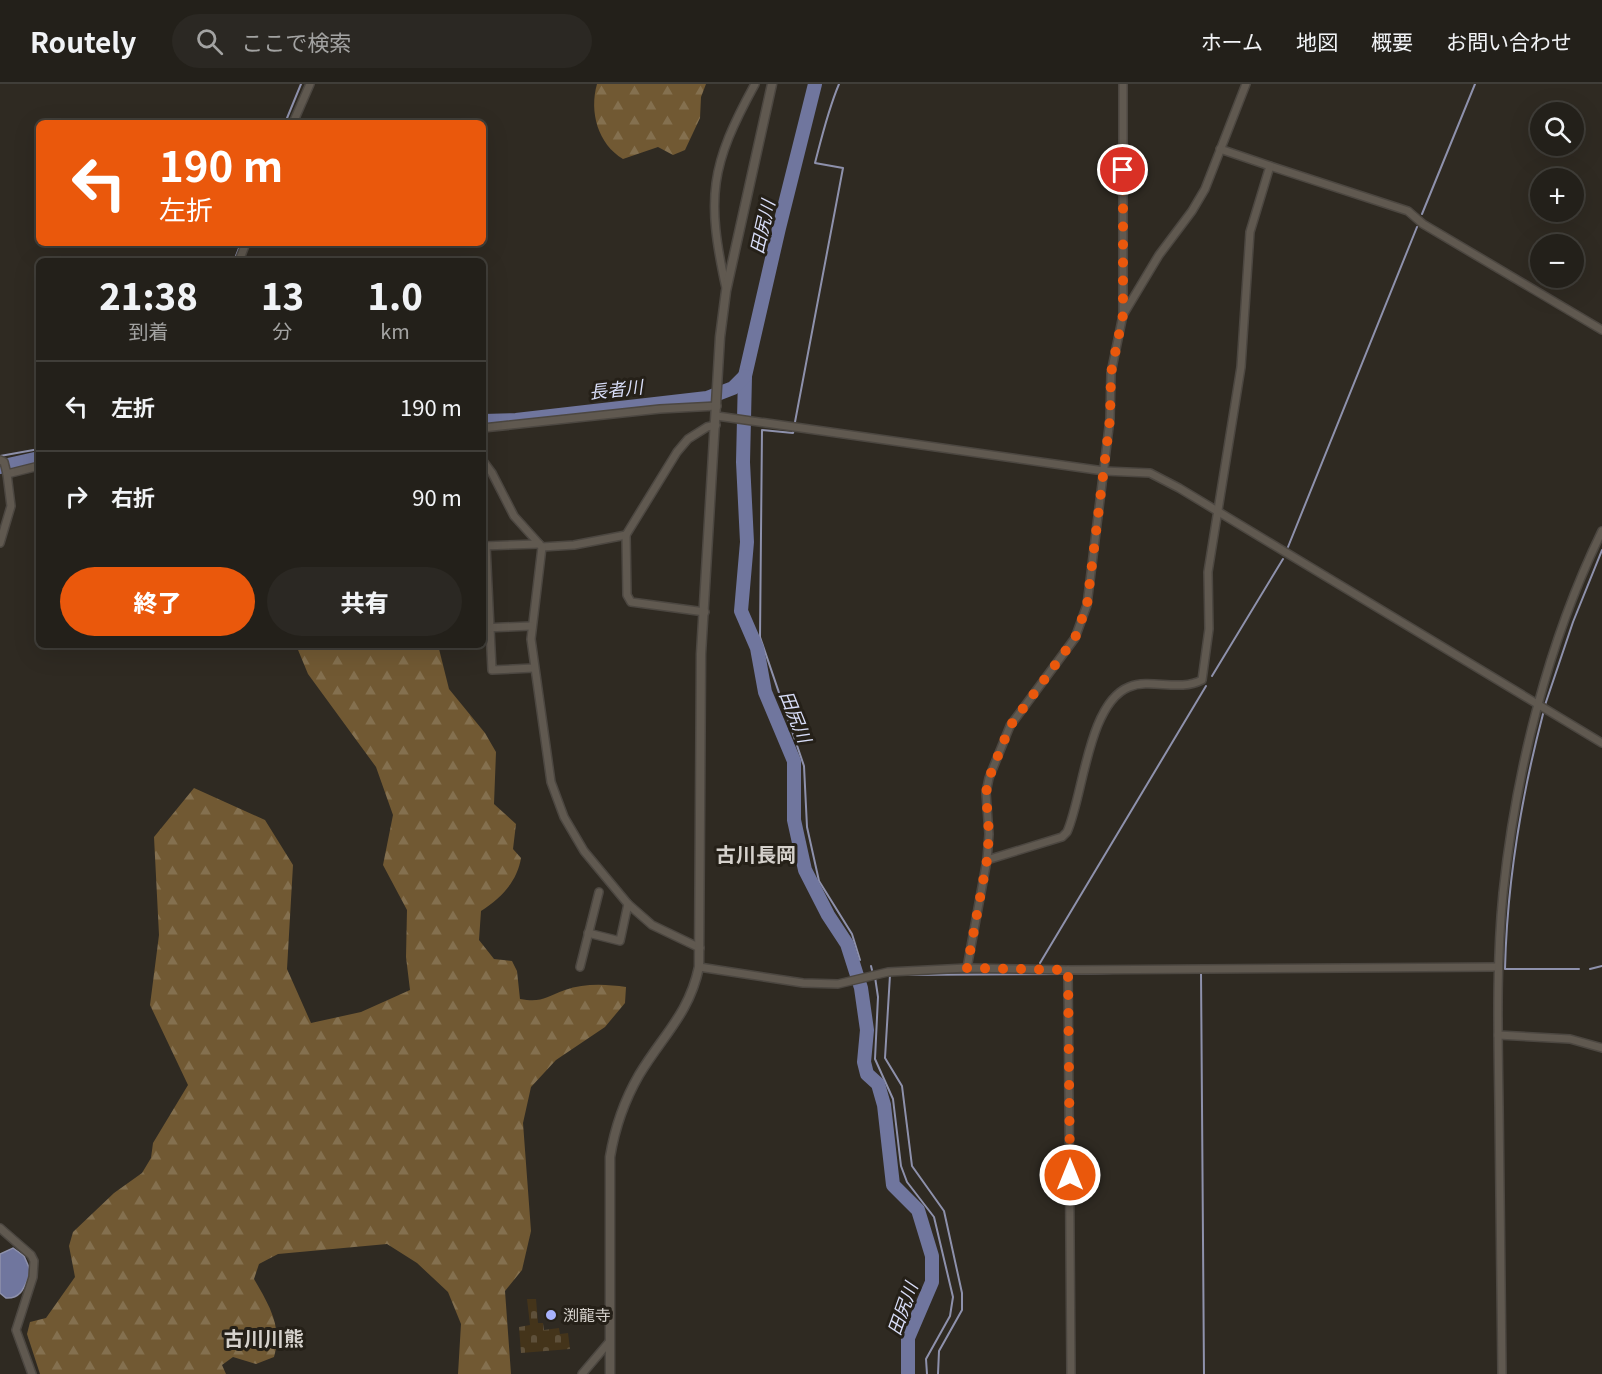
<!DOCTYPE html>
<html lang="ja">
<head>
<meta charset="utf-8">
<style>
  :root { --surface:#23201a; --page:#2b2823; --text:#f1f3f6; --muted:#a3a3a2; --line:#403e39; --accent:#ea580c }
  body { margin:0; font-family:Georgia,"Noto Sans JP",serif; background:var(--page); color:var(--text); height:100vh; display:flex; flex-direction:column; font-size:22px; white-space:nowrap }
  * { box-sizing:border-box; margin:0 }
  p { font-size:20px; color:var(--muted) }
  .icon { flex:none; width:33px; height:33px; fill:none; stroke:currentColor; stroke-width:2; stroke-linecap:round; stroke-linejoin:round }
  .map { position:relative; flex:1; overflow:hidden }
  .details { position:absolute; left:36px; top:174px; width:450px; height:390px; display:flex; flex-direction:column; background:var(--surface); border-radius:9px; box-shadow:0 6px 24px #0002,0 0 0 2px var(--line) }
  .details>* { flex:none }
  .top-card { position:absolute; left:36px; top:36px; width:450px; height:126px; border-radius:9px; box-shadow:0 6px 24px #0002,0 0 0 2px var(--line); background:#ea580c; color:#fff; overflow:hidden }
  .controls { position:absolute; left:1530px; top:18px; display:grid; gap:12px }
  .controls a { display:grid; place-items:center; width:54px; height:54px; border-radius:50%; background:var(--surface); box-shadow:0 6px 24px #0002,0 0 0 2px var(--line); font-size:30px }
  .pin { position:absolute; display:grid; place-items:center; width:51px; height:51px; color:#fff; margin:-26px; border:3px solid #fff; border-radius:50%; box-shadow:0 2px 6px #0007 }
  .me { position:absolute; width:66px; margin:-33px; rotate:0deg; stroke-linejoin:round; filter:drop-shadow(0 0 4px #0008) }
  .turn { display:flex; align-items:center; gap:21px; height:126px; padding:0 24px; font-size:27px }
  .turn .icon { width:78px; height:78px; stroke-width:2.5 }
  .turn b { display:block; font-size:42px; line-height:51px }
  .eta { display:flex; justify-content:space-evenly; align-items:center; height:102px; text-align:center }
  .eta b { font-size:36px; font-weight:800; line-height:42px }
  .cta { display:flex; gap:12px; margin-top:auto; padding:12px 24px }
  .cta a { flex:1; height:69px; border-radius:36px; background:var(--accent); color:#fff; font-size:24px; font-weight:800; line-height:69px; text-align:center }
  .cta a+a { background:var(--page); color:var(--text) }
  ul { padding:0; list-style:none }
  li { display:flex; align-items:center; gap:18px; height:90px; padding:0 24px; border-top:2px solid var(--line) }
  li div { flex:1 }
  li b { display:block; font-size:22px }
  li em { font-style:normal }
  header { display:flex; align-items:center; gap:36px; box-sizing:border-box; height:84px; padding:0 30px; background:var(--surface); border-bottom:2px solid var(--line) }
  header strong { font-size:28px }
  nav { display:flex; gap:33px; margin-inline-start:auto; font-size:21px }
  .search { width:420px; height:54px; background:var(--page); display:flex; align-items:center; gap:15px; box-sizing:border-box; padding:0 21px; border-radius:33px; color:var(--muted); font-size:22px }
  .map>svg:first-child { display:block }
  .forest { fill:url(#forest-firs) }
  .cemetery { fill:url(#cemetery-stones) }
  .water { fill:#70769e; stroke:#8e91ac; stroke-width:1.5 }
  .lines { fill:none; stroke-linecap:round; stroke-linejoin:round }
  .stream { stroke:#8e91ac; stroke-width:2 }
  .river { stroke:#70769e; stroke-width:14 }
  .minor-casing { stroke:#4c4741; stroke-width:10 }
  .tertiary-casing { stroke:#4c4741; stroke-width:11 }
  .minor { stroke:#605950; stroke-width:7 }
  .tertiary { stroke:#605950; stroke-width:8 }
  .route { stroke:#ea580c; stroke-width:10; stroke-dasharray:0 18 }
  .poi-dot { fill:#a7b1fc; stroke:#252018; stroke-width:2 }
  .labels { text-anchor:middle; stroke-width:6; stroke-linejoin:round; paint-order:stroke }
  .poi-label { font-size:16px; fill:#d5d1cc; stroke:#252018; text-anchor:start }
  .water-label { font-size:18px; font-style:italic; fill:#d8ddf8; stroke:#252018 }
  .quarter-label { font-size:20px; font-weight:bold; fill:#d5d1cc; stroke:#252018 }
</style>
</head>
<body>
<header>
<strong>Routely</strong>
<div class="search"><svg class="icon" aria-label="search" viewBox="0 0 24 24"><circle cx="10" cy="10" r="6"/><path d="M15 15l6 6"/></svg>ここで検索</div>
<nav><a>ホーム</a><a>地図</a><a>概要</a><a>お問い合わせ</a></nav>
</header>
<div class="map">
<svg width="1602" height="1290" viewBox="0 0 1602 1290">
  <defs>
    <pattern id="forest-firs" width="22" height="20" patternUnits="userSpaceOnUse" patternTransform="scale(1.5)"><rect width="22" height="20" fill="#715933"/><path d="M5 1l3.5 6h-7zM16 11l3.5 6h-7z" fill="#84704f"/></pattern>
    <pattern id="cemetery-stones" width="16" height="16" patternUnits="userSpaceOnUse" patternTransform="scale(1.5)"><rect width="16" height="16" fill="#44341a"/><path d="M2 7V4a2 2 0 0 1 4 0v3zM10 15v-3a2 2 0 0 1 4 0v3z" fill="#5e503a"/></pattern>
  </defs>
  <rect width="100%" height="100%" fill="#2f2a22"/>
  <g class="forest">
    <path d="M 597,0 L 706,0 L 701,13 L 700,34 L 685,66 L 673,71 L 658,63 L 623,75 C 598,60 589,28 597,0 Z"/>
    <path d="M 296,561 L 438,561 L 449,605 L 485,649 L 496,668 L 494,720 L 516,740 L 513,765 L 521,774 C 517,798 501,814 481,827 L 479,856 L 494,875 L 512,877 L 517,887 L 520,915 C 542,919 545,913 565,906 C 584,899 606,900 626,903 L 625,919 L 605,943 L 556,976 L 531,1003 L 523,1039 L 531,1147 L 522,1186 L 505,1207 L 511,1290 L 458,1290 L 461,1240 L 448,1208 L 417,1179 L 387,1160 L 278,1170 L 259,1180 L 254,1195 C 269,1221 283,1243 274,1273 L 256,1280 L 233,1273 L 222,1281 L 226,1290 L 40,1290 L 27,1250 L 30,1238 L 46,1234 L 75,1193 L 69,1162 L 73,1148 L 114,1109 L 142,1089 L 151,1074 L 153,1059 L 188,1001 L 150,921 L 159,851 L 154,753 L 194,704 L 265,736 L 293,781 L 287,885 L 311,939 L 361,928 L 410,906 L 406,873 L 407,826 L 383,781 L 393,731 L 376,683 L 308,590 Z"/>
  </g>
  <path class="cemetery" d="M 527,1215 L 536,1215 L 538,1239 L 543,1239 L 544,1246 L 559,1244 L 560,1250 L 568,1249 L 570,1265 L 521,1269 L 519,1243 L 530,1241 Z"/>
  <path class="water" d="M 13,1164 L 24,1172 L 31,1188 C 25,1201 22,1215 6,1214 L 0,1209 L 0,1170 Z"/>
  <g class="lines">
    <g class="stream">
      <path d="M 285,39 L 301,0"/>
      <path d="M 1422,130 L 1475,0"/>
      <path d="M 234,177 L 241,159"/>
      <path d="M 795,338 L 843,84 L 815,79 C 822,52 828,26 839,0"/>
      <path d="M 794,345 L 793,349 L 762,346 L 760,553 L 804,682 L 807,743 L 819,797 L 852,850 L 860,876"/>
      <path d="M 0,372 L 39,365"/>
      <path d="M 1288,463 L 1417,143"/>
      <path d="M 1212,592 L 1283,475"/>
      <path d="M 1545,621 L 1573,538 L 1602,466"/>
      <path d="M 1543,630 C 1521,714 1507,799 1505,885 L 1579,885"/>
      <path d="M 1040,879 L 1206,602"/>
      <path d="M 871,882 L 872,886"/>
      <path d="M 1590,885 L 1602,882"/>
      <path d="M 1201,888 L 1204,1290"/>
      <path d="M 1332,888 L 1341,888"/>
      <path d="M 1074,890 L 1113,889"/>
      <path d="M 890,891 L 885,974 L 902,1002 L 912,1082 L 944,1127 L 962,1209 L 962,1226 L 939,1267 L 938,1290"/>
      <path d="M 895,891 L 1064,890"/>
      <path d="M 875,893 L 878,913 L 875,975 L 893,1015 L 901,1082 L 907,1098 L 934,1133 L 953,1213 L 950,1232 L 926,1275 L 927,1290"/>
    </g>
    <g class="river">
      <path d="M 815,0 L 779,144 L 745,292 L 743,378 L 747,458 L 741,527 L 757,564 L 765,608 L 794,677 L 794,736 L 805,786 L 828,831 L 847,860 L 861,904 L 867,946 L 864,978 L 867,990 L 878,1000 L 884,1021 L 893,1101 L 918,1126 L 932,1172 L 932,1198 L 908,1254 L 908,1290"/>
      <path d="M 483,337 L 516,336 L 707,314 L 733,304 L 745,292"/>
      <path d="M 0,383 L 39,374"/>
    </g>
    <defs>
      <g id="minor">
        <path d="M 293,39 L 310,0"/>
        <path d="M 1270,82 L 1408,127 L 1423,140 L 1602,246"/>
        <path d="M 239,177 L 246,159"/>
        <path d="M 726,204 C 706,113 710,82 755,0"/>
        <path d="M 1123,231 L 1159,171 L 1192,127 L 1205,105 L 1246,0"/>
        <path d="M 717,332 L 1104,387 L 1150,389 L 1179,404 L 1602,659"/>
        <path d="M 483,344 L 660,325 L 717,322"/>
        <path d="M 0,376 L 4,378 L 7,390 L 39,382"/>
        <path d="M 483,377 L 492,389 L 514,432 L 542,463 L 574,461 L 626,451"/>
        <path d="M 0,459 L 11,422 L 7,390"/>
        <path d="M 483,462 L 539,460"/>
        <path d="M 486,462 L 492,586 L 534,584"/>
        <path d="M 542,463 L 531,555 L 551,698 L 564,733 L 584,767 L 628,820 L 652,841 L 700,864"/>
        <path d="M 705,528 L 631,518 L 627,511 L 626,451 L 677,368 L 688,355 L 707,343 L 716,341"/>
        <path d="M 483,544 L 531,542"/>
        <path d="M 987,776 L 1062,753 L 1067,748 C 1083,713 1088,619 1129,603 C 1151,594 1179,608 1202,596 L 1209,545 L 1208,488 L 1241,283 L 1250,148 L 1270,82 L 1220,65"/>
        <path d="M 588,849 L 620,857 L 628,820"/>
        <path d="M 580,883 L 599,808"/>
        <path d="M 699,883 L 803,899 L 838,900 L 888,888 L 967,884 L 1068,886 L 1071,1290"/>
        <path d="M 967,884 L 987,776 L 989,750 L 986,709 L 989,694 L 1010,642 L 1075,554 L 1087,521 L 1110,335 L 1111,289 L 1123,231 L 1123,0"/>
        <path d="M 1068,886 L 1498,883"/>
        <path d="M 1498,951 L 1570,955 L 1602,964"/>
        <path d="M 0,1144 L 31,1171 L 34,1177 L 33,1193 L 16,1246 L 32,1290"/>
        <path d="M 582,1290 L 610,1257"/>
        <path d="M 1502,1290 C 1501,1201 1500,1111 1499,1022 C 1498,951 1496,880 1503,809 C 1516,686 1548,558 1602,447"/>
      </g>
      <path id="tertiary" d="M 610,1290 L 610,1073 C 615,1043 624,1017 639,991 C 663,951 689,930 699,883 L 701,570 L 720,253 L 726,207 L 772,0"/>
    </defs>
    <use href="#minor" class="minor-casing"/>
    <use href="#tertiary" class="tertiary-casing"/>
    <use href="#minor" class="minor"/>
    <use href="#tertiary" class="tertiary"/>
  </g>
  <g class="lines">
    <path class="route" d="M 1070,1091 L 1068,886 L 967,884 L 987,776 L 989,750 L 986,709 L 989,694 L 1010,642 L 1075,554 L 1087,521 L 1110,335 L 1111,289 L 1123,231 L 1123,86"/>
  </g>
  <circle class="poi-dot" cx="551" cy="1231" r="6"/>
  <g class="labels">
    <g class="poi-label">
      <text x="563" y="1237">渕龍寺</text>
    </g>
    <g class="water-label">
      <text transform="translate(763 143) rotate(-77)" y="6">田尻川</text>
      <text transform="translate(616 306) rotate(-6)" y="6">長者川</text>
      <text transform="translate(795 633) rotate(68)" y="6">田尻川</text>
      <text transform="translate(903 1225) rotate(-70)" y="6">田尻川</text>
    </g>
    <g class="quarter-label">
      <text x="756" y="778">古川長岡</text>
      <text x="264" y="1262">古川川熊</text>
    </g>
  </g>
</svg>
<div class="controls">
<a><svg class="icon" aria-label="search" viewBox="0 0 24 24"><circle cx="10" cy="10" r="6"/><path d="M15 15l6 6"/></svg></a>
<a>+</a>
<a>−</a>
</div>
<div class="pin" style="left:1123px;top:86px;background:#d93025"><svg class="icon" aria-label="arrive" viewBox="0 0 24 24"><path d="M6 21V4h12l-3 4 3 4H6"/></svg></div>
<svg class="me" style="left:1070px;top:1091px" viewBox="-20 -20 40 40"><circle r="17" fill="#ea580c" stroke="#fff" stroke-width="3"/><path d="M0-11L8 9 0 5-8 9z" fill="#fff"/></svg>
<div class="top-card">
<div class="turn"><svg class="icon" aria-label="left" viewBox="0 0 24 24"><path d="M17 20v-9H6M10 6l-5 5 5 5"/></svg><div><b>190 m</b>左折</div></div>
</div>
<section class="details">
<div class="eta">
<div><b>21:38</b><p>到着</p></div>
<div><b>13</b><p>分</p></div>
<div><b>1.0</b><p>km</p></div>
</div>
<ul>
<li><svg class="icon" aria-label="left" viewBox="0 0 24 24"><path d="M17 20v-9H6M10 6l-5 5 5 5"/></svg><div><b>左折</b></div><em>190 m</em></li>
<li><svg class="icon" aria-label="right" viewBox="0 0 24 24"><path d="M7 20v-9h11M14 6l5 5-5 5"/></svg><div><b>右折</b></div><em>90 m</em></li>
</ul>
<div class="cta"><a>終了</a><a>共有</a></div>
</section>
</div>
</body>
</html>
